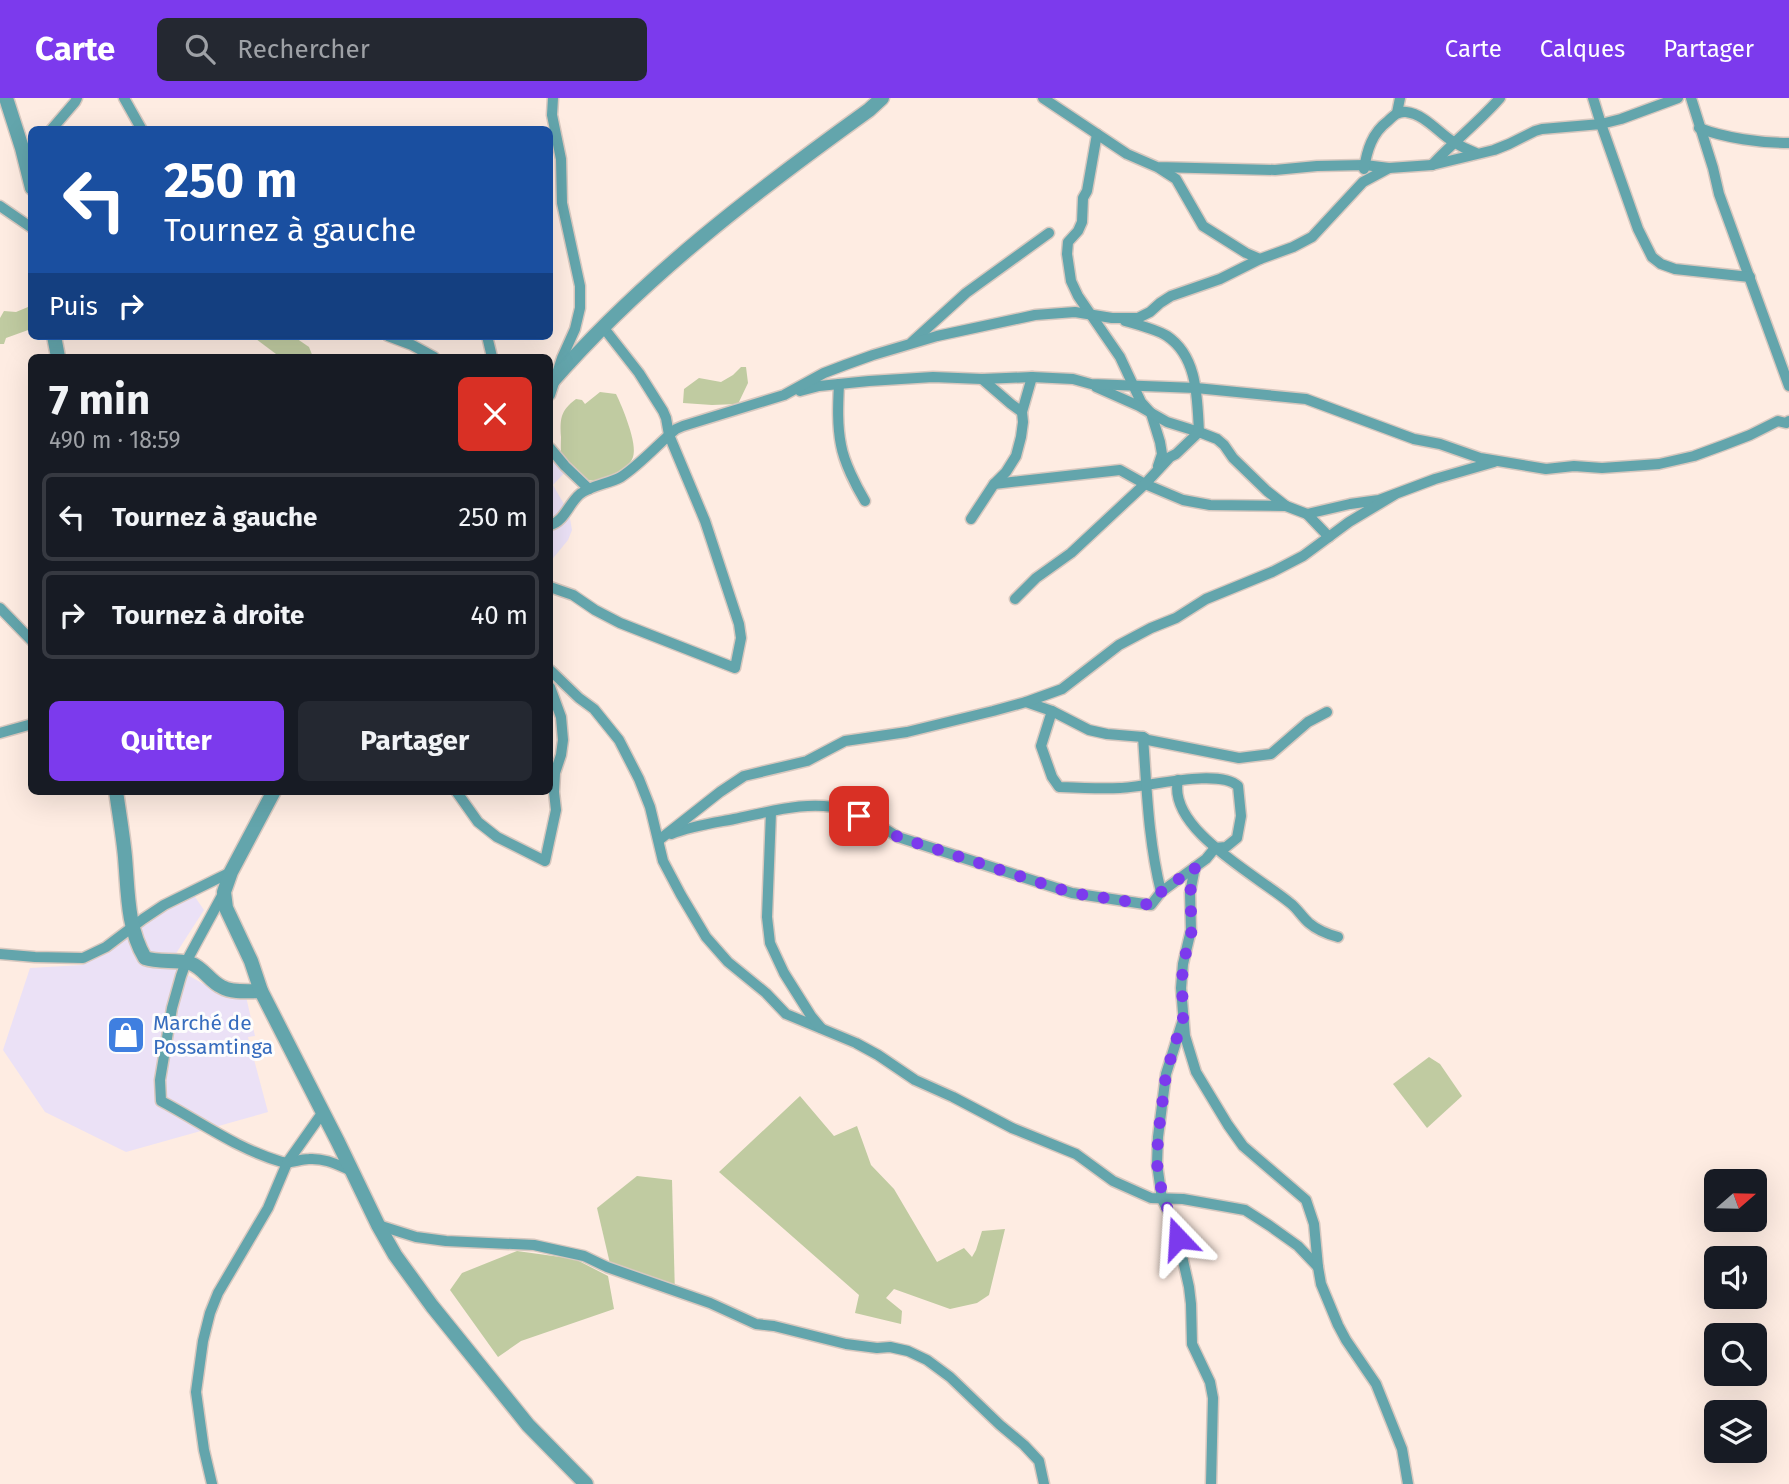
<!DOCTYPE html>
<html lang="fr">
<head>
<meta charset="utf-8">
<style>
  :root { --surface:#171b24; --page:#242831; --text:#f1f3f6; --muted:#9ea1a6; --line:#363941; --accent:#7c3aed }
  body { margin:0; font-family:"Fira Sans",sans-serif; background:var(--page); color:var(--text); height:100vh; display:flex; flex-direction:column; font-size:26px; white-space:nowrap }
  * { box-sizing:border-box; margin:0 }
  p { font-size:23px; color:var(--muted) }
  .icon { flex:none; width:38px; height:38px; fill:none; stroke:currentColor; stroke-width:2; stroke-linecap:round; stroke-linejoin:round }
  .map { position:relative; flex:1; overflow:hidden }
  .details { position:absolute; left:28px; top:256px; width:525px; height:441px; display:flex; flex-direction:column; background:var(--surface); border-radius:10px; box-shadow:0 7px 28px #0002 }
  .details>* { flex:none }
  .top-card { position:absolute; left:28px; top:28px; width:525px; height:214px; border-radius:10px; box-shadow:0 7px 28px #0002; background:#1a4fa0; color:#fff; overflow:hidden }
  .needle { width:46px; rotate:70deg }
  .buttons { position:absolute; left:1704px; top:1071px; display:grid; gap:14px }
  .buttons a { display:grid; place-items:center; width:63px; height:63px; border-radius:10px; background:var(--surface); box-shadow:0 7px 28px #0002; font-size:35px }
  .pin { position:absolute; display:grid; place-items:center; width:60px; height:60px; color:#fff; margin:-30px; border-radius:14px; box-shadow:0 4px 10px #0006 }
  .me { position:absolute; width:77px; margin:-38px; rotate:340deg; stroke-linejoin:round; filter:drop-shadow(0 0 5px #0008) }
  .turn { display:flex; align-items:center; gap:24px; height:147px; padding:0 21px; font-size:32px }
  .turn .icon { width:91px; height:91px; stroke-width:2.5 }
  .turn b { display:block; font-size:49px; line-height:60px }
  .then { display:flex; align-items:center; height:66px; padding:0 21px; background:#0003; gap:14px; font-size:26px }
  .round { display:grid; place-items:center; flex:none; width:74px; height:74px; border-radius:10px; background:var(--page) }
  .head { display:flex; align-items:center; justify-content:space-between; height:119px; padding:0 21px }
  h1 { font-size:42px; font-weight:700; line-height:52px }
  .button { display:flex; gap:14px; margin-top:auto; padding:14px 21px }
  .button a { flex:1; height:80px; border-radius:10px; background:var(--accent); color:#fff; font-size:28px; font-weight:700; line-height:80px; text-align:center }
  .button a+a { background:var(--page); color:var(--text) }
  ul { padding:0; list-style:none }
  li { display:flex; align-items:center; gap:21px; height:88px; margin:0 14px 10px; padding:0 7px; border:4px solid var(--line); border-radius:10px }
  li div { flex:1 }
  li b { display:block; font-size:26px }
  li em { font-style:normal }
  header { display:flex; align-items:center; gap:42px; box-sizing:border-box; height:98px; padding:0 35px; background:var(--accent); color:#fff }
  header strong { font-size:33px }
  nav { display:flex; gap:38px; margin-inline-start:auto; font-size:24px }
  .search { width:490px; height:63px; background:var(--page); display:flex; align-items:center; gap:18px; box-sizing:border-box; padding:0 24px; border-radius:10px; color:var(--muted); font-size:26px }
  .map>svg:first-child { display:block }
  .commercial { fill:#ebe1f6 }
  .green { fill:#c0cba1 }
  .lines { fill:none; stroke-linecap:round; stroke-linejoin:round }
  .minor-casing { stroke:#d8c8bf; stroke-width:13 }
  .tertiary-casing { stroke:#d8c8bf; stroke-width:17 }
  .minor { stroke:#63a5ac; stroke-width:10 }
  .tertiary { stroke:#63a5ac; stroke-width:14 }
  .route { stroke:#7c3aed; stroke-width:12; stroke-dasharray:0 21.6 }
  .labels { text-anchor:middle; stroke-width:6; stroke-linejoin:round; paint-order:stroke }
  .shop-label { font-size:21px; fill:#366cbe; stroke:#fdfdfd; text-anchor:start }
</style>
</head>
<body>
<header>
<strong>Carte</strong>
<div class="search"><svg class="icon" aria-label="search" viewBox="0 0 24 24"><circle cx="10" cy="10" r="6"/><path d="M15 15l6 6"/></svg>Rechercher</div>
<nav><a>Carte</a><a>Calques</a><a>Partager</a></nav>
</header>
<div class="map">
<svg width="1789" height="1386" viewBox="0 0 1789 1386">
  <rect width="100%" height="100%" fill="#feece2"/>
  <g class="commercial">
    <path d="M 550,356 L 566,373 L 553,387 L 569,415 L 572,432 L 568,442 L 550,464 Z"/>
    <path d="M 193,796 L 204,812 L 168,868 L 177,871 L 209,889 L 222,893 L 245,894 L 255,938 L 248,939 L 268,1014 L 126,1054 L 45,1014 L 3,952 L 30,870 L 82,867 L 99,858 L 145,826 Z"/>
  </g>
  <g class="green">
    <path d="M 28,209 L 31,211 L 31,231 L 6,240 L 4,246 L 0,246 L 0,220 L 4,213 L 16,214 Z"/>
    <path d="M 252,238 L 293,238 L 309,249 L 313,259 L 280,259 Z"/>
    <path d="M 741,269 L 746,269 L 748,285 L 738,306 L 712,307 L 683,305 L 684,291 L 699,280 L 721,284 L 733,277 Z"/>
    <path d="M 600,294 L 616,296 C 622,308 638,346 633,359 C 628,374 597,389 583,380 C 577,377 566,366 563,361 C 560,355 561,346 561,339 C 560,321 560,313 576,301 L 582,302 L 585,306 Z"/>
    <path d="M 1429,959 L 1440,966 L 1462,998 L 1427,1030 L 1393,986 Z"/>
    <path d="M 800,998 L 834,1038 L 857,1028 L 871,1067 L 894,1091 L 937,1164 L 964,1150 L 972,1159 L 976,1152 L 982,1133 L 1005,1131 L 989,1197 L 977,1205 L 950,1211 L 894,1191 L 886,1200 L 902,1213 L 901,1226 L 855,1215 L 859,1197 L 719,1074 Z"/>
    <path d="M 637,1078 L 672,1082 L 675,1197 L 611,1170 L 597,1110 Z"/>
    <path d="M 517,1153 L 575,1161 L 608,1178 L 614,1211 L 521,1243 L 498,1259 L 450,1192 L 462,1175 Z"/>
  </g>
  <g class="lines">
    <defs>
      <g id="minor">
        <path d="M 124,0 L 142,32"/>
        <path d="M 1043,0 L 1127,56 L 1157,69 L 1275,72 L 1317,68 L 1365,67 L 1389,70"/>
        <path d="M 1593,0 L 1601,26 L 1621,21 L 1678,0"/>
        <path d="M 1691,0 L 1713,70 L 1719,96 L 1789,288"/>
        <path d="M 1397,15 L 1400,0"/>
        <path d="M 1699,30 C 1725,40 1761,45 1789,45"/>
        <path d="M 51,32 L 75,4 L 77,0"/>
        <path d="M 1097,36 L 1087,93 L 1083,100 L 1082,124 L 1078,133 L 1068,144 L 1067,156 L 1071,183 L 1078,198 L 1120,259 L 1141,304 L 1151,315 L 1160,344 L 1162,356 L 1158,368"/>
        <path d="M 1432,67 C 1454,43 1479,24 1500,0"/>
        <path d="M 1159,70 L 1176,81 L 1203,128 L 1246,155 L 1260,161"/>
        <path d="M 1364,71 C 1367,52 1372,35 1388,23 C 1393,18 1398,13 1406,14 C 1424,16 1438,34 1452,43 C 1460,48 1468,52 1476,55"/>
        <path d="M 0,108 L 32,130"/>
        <path d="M 388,238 L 412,247 L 434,259"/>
        <path d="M 487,238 L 492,259"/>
        <path d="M 912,244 L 966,195 L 1049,135"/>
        <path d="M 982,281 L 1011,306 L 1022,314"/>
        <path d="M 839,286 C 838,306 837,327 841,347 C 844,364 856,388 865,403"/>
        <path d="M 1096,289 L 1139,308 L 1167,324 L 1199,334 L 1217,341 L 1224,347 L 1233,360 L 1267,393 L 1286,408"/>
        <path d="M 800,293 L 819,288 L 869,283 L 933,279 L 982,281 L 1032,279 L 1073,281 L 1091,286 L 1196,290 L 1306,301 L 1414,341 L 1440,346 L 1480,360 L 1546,371 L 1574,368 L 1602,370 L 1659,366 L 1694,358 L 1724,347 L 1750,337 L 1778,323 L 1786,325 L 1789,323"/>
        <path d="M 550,297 L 562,260 L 575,231 L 580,210 L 580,188 L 562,105 L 561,61 L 552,17 L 553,0"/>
        <path d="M 550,350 L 565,368 L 589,391"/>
        <path d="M 994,386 L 1120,372 L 1145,386 L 1183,402 L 1210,407 L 1286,408 L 1307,416 L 1350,406 L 1379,402 L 1435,381 L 1494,364"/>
        <path d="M 1307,416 L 1329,439"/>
        <path d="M 971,421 L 994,386 L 1006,374 L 1016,358 L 1021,339 L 1023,324 L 1022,314 L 1032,279"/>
        <path d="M 550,427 C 564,424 569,405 580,396 C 592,387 608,386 621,379 C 641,366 658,346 676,331 L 683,328 L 784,297 L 824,275 L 845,267 L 873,257 L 937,238 L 1035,217 L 1075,214 L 1112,220 L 1138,220 L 1150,214 L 1160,205 L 1171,198 L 1220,181 L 1260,161 L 1293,149 L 1312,139 L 1363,84 L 1389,70 L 1432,67 L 1494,52 L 1509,46 L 1535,33 L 1542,31 L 1601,26 L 1638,131 L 1652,159 L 1661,166 L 1675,171 L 1750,179"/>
        <path d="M 550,489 L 573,497 L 595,512 L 620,525 L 735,570 L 741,540 L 739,526 L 705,423 L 669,337 L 666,320 L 663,313 L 639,275 L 603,229"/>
        <path d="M 1015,501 L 1036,480 L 1071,455 L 1145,386 L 1170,359 L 1176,356 L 1199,334 C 1197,300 1198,259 1167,238 C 1158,232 1136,226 1125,223"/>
        <path d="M 0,510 L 32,543"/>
        <path d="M 550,572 L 579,600 L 594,611 L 619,642 L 639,681 L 650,709 L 663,763 L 681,797 L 706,839 L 728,864 L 766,895 L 786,916 L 856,945 L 878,957 L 915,982 L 953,999 L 1012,1030 L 1076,1056 L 1113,1083 L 1151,1100 L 1183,1101 L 1245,1112 L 1270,1128 L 1298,1148 L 1318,1169"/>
        <path d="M 1026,604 L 1052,613 L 1089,632 L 1107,636 L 1143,639 L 1148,642 L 1239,660 L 1271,656 L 1308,624 L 1327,614"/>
        <path d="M 1052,613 L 1041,648 L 1052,679 L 1059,689 C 1080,690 1100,691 1120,690 C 1148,689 1218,670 1238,688 L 1241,718 L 1237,740 L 1226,749 L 1215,750 L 1206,761 L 1195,769 L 1190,795 L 1191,832 L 1183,866 L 1181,890 L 1185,938 L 1196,974 L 1228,1027 L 1243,1048 L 1306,1102 L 1314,1126 L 1318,1169 L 1321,1186 L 1338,1227 L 1346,1242 L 1376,1286 L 1402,1351 L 1408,1386"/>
        <path d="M 0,635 L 32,626"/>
        <path d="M 1143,639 C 1147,693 1148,741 1161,794"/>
        <path d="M 1178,682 C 1167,731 1258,778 1290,805 C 1297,810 1302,819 1309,825 C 1317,832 1327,836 1338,839"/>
        <path d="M 456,693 L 478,724 L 497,739 L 545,763 L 556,712 L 554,694 L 555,675 L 561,657 L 563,642 L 561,619 L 550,589"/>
        <path d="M 771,714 L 767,819 L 770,845 L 784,875 L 811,918 L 821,930"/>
        <path d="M 671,736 C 691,728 713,725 734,721 C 769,714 811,701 846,712 C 865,718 882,729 898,739 L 1072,795 L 1151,807 L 1161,794 L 1195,769"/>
        <path d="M 659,742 L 720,694 L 744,678 L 807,663 L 845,643 L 907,634 L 993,613 L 1026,604 L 1062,591 L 1119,547 L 1151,530 L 1176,520 L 1206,501 L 1272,474 L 1303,458 L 1349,424 L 1394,397"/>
        <path d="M 224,794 L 186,864 L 181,878 L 172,910 L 160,982 L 161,1003 C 201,1024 237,1051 282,1064 C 291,1066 299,1061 309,1061 C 324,1060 336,1066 350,1072"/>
        <path d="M 0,856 L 35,859 L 83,860 L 106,849 L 143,821 L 164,807 L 231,774"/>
        <path d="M 1182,925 L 1166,976 L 1158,1039 L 1157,1066 L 1162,1101 L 1175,1127 L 1189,1189 L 1191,1206 L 1192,1246 L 1210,1284 L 1213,1300 L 1211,1386"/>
        <path d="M 378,1127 L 416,1139 L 446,1143 L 534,1147 L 584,1158 L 607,1169 L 710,1205 L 756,1226 L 774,1228 L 846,1246 L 877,1250 L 890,1249 L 908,1253 L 927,1262 L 950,1279 L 1000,1327 L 1024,1347 L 1039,1363 L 1044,1386"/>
        <path d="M 212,1386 L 204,1352 L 196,1294 L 203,1243 L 210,1215 L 218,1195 L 268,1110 L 287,1065 L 323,1014"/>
      </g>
      <g id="tertiary">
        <path d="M 6,0 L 22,50 L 32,90"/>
        <path d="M 54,238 L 58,259"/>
        <path d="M 550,286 C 642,180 755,94 869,12 L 882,0"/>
        <path d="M 116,693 C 119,715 123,737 125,759 C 128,793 127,830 145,860 C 159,865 175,861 190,865 C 204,870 209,883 222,889 C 232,895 249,893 261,893"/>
        <path d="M 274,693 L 231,774 L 224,794 L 226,810 L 251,863 L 261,893 L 338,1044 L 378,1127 L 395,1157 L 432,1208 L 528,1327 L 586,1386"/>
      </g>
    </defs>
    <use href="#minor" class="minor-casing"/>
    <use href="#tertiary" class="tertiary-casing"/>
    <use href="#minor" class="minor"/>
    <use href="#tertiary" class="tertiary"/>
  </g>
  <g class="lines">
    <path class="route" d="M 859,718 L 874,724 L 898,739 L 1072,795 L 1151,807 L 1161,794 L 1195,769 L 1190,795 L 1192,832 L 1183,866 L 1182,883 L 1183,920 L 1166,976 L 1158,1039 L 1157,1066 L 1163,1101 L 1175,1127 L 1178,1140"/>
  </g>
  <defs>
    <symbol id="shop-square" viewBox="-11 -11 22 22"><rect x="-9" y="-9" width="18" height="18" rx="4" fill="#3f7fe0" stroke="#fdfdfd"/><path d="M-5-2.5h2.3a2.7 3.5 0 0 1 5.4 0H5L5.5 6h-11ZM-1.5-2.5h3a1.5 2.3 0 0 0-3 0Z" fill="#fff"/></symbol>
  </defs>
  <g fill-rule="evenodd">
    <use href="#shop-square" x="104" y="915" width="44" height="44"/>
  </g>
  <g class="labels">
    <g class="shop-label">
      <text x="153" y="932">Marché de<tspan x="153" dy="24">Possamtinga</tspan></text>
    </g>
  </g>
</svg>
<div class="buttons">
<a><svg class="needle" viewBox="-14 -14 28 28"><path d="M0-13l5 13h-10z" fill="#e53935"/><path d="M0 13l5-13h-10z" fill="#9ea1a6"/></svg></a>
<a><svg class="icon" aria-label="sound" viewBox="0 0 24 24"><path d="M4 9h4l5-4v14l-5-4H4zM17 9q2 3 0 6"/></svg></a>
<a><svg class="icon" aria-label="search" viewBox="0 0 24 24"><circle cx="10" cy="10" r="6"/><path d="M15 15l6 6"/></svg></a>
<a><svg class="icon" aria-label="layers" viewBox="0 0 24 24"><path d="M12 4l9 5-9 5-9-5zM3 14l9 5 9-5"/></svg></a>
</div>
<div class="pin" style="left:859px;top:718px;background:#d93025"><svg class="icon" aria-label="arrive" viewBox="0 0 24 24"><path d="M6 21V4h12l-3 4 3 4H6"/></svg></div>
<svg class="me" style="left:1178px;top:1140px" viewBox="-20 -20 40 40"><path d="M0-17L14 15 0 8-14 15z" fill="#7c3aed" stroke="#fff" stroke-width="4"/></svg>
<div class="top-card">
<div class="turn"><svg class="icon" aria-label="left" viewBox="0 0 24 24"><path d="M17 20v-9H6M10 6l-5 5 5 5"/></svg><div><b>250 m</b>Tournez à gauche</div></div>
<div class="then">Puis<svg class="icon" aria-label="right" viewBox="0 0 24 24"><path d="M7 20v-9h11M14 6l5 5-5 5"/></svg></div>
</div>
<section class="details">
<div class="head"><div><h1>7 min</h1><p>490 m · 18:59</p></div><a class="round" style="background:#d93025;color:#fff"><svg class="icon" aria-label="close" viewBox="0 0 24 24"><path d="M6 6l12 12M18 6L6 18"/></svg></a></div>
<ul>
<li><svg class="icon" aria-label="left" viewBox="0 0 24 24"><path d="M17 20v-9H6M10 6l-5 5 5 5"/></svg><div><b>Tournez à gauche</b></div><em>250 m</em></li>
<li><svg class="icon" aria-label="right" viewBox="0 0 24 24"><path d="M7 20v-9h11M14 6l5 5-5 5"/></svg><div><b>Tournez à droite</b></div><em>40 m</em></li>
</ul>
<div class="button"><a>Quitter</a><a>Partager</a></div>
</section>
</div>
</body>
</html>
